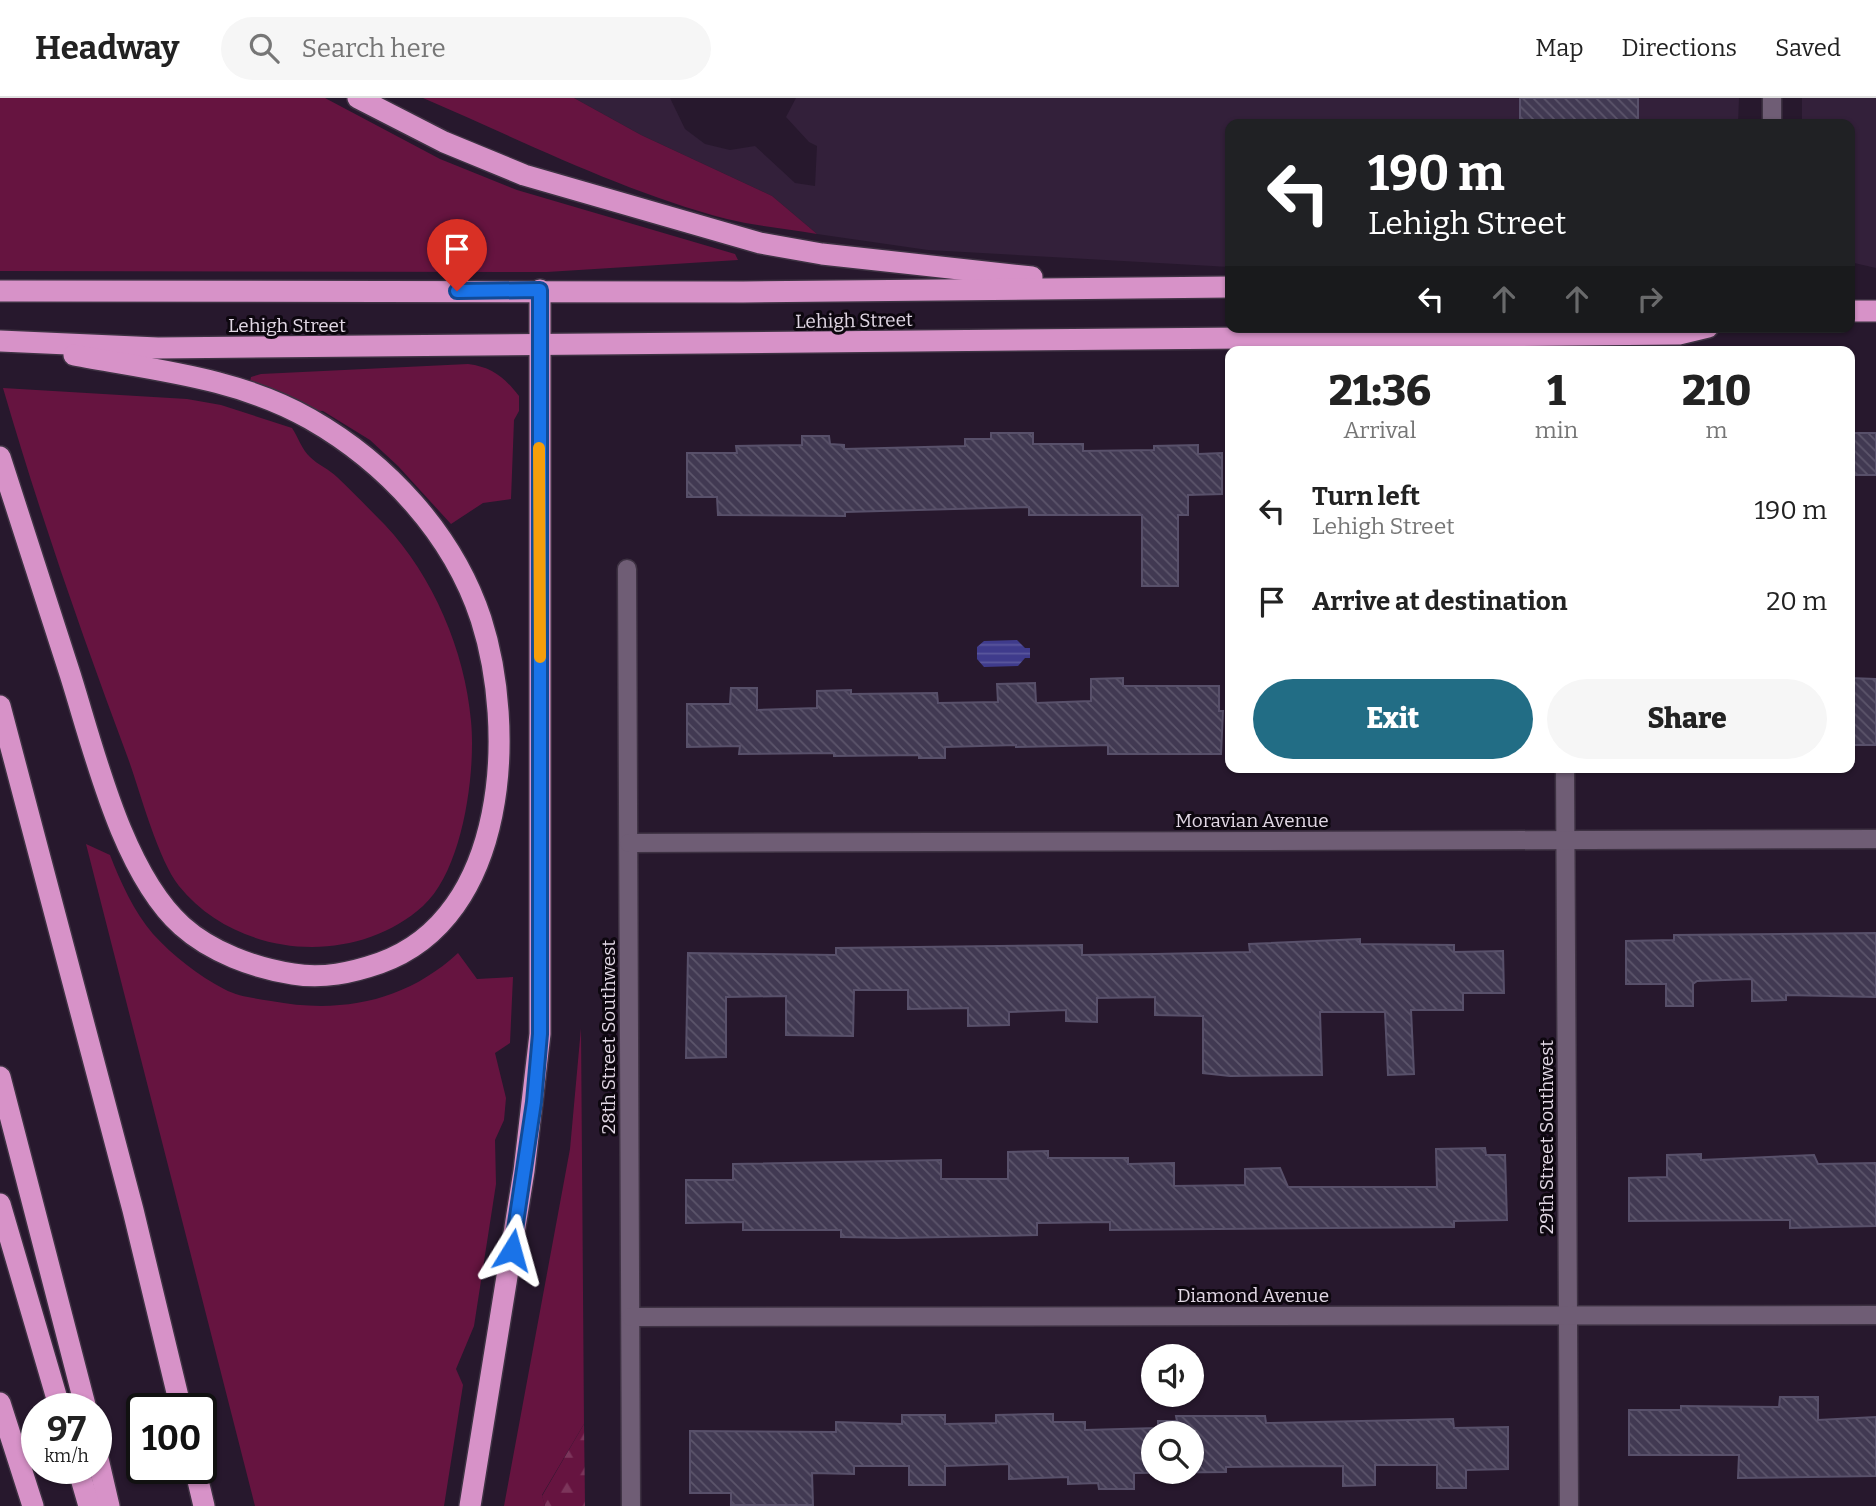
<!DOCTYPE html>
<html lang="en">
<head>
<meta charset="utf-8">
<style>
  :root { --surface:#fff; --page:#f6f6f6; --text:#222; --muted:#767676; --line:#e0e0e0; --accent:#226d85 }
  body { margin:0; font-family:Bitter,serif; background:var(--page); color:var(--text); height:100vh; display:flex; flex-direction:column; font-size:26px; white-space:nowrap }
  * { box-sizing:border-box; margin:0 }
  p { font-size:23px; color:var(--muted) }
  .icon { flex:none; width:38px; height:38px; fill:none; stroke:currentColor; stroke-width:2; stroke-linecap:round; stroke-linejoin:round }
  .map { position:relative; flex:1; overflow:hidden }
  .details { position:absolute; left:1225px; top:248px; width:630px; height:427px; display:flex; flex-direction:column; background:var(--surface); border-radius:14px; box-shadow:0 2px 5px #0004 }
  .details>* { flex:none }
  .guide { position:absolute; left:1225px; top:21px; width:630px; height:214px; border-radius:14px; box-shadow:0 2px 5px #0004; background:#202124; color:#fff; overflow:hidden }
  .tools { position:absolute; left:1141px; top:1246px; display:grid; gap:14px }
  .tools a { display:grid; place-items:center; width:63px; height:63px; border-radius:50%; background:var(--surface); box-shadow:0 2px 5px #0004; font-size:35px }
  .speed { position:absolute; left:21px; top:1295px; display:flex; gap:14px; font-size:35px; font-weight:700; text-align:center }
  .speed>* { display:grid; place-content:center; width:91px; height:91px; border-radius:50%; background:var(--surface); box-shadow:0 2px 5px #0004; line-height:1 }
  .speed small { font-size:18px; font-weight:400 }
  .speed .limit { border:4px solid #111; border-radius:10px; background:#fff; color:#111 }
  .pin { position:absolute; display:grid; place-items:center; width:60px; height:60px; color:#fff; margin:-72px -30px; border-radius:50% 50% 50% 0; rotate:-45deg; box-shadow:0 0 7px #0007 }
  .pin .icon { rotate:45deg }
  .me { position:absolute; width:77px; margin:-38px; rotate:8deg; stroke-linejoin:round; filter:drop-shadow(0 0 5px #0008) }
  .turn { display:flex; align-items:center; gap:24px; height:147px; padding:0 28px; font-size:32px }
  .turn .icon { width:91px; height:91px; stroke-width:2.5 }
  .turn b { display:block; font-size:49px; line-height:60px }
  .lanes { display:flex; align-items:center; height:66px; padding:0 28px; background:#0003; justify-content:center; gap:35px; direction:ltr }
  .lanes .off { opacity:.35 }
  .eta { display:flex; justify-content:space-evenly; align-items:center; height:119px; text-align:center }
  .eta b { font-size:42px; font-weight:800; line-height:49px }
  .cta { display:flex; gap:14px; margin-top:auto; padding:14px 28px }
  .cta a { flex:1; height:80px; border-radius:42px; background:var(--accent); color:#fff; font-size:28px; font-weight:800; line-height:80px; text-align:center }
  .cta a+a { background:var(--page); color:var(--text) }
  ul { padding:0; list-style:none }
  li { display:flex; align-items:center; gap:21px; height:91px; padding:0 28px }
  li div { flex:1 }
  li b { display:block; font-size:26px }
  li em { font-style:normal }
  header { display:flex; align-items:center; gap:42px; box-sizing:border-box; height:98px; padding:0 35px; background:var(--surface); border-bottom:2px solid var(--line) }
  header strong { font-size:33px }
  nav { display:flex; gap:38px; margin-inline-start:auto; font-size:24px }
  .search { width:490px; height:63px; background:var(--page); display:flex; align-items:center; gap:18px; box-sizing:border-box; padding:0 24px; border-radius:38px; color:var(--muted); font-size:26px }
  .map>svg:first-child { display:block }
  .built { fill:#33203a }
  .grass { fill:#661440 }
  .forest { fill:url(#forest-firs) }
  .water { fill:url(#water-rules) }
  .building { fill:url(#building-back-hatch); stroke:#58506a; stroke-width:2; fill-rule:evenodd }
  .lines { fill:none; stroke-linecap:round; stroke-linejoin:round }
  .minor-casing { stroke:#3e3243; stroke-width:21 }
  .highway-casing { stroke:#3e3243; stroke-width:24 }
  .minor { stroke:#6f5d75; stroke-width:18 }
  .highway { stroke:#d792c8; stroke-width:21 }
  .route-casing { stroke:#114b97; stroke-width:18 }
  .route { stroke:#1a73e8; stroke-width:12 }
  .slow { stroke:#f59e0b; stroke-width:12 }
  .labels { text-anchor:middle; stroke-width:6; stroke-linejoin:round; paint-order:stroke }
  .street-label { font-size:19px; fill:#e1d7e4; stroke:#0d070f }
</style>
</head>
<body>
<header>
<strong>Headway</strong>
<div class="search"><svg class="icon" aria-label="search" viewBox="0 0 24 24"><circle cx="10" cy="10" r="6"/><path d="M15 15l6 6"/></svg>Search here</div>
<nav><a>Map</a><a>Directions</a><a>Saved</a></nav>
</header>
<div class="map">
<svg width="1876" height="1408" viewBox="0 0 1876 1408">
  <defs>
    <pattern id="forest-firs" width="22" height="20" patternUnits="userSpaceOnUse" patternTransform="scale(1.75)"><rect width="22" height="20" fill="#661440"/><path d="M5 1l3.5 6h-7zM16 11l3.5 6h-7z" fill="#7c355b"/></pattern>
    <pattern id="water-rules" width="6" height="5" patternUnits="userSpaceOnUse" patternTransform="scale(1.75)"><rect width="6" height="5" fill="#3f3b8c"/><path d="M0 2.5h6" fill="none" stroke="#5a579c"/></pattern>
    <pattern id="building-back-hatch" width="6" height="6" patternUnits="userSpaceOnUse" patternTransform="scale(1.75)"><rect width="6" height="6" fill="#413952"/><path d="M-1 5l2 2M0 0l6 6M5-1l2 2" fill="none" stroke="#5c556b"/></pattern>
  </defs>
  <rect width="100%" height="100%" fill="#27182d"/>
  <g class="built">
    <path d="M 574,0 L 670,0 L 685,31 L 705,46 L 730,52 L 755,48 L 795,85 L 815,88 L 817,48 L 809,44 L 786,19 L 796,0 L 1739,0 L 1738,26 L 1230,26 L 1230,169 L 928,152 L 817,136 L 772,98 L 641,37 Z"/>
    <path d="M 1802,0 L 1876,0 L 1876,170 L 1850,164 L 1850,26 L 1802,26 Z"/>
  </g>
  <g class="grass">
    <path d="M 0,0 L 325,0 L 440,61 L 517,92 L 735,156 L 738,162 L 547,174 L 0,173 Z"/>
    <path d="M 423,0 L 574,0 L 641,37 L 772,98 L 817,136 C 787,131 756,128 727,121 C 621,93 523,43 423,0 Z"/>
    <path d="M 468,266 C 492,269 504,279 519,298 L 519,313 L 514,322 L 511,401 L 483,405 L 451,426 L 398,368 L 370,342 L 323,313 L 307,312 L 250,284 L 251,279 L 261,276 Z"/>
    <path d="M 3,290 L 187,301 L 221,307 L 292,330 C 298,339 302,352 310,359 C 318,367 329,371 337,379 C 353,394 369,411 385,427 C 433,478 465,553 471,623 C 476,674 463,772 423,808 C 354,870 237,860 179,788 C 158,761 141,697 129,663 C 83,540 40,417 3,290 Z"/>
    <path d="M 86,746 L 110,757 C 120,783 134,814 153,836 C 172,857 199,878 224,891 C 239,899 255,900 271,903 C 340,916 405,904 458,855 L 477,881 L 513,879 L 510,945 L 495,955 L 506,1000 L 504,1022 L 495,1042 L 496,1086 L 474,1228 L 456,1271 L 463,1287 L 444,1408 L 255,1408 Z"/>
    <path d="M 581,930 L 584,1326 L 542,1397 L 545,1408 L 504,1408 L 570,1051 Z"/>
  </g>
  <path class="forest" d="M 584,1326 L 585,1408 L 545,1408 L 542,1398 Z"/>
  <path class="water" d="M 1017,542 L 1025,550 L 1030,550 L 1030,560 L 1025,560 L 1018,568 L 984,569 L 977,561 L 977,549 L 984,543 Z"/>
  <g class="building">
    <rect x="1520" y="0" width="118" height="26"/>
    <path d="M 991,335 L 1033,335 L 1033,346 L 1083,346 L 1083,353 L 1154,352 L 1154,348 L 1198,347 L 1198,356 L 1222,355 L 1222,396 L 1188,397 L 1188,417 L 1178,417 L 1178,488 L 1142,488 L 1142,417 L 1029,417 L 1029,409 L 845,414 L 845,418 L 718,417 L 717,399 L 687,399 L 687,355 L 737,355 L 736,348 L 802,347 L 802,338 L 829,338 L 830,346 L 844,347 L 844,351 L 965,348 L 965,341 L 991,341 Z"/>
    <rect x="1850" y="335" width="26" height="42"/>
    <path d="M 1123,580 L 1123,588 L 1219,588 L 1219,613 L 1223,613 L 1221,656 L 1108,656 L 1108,647 L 1016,649 L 1016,647 L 945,649 L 945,660 L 919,660 L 919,657 L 834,658 L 834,655 L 739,656 L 740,648 L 687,649 L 687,606 L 730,606 L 731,590 L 757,590 L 757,612 L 817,610 L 817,593 L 851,592 L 851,596 L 937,595 L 938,605 L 998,604 L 997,586 L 1035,585 L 1036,605 L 1091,603 L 1091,581 Z"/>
    <path d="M 1850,580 L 1876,581 L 1876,647 L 1850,647 Z"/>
    <path d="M 1876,835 L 1876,899 L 1786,897 L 1786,902 L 1752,903 L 1752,881 L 1697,883 L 1693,886 L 1693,908 L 1666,908 L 1666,886 L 1626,886 L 1626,843 L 1674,842 L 1674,837 Z"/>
    <path d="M 1360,841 L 1360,846 L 1454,847 L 1454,854 L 1503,853 L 1504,895 L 1463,895 L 1463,912 L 1411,912 L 1414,976 L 1388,977 L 1385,914 L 1320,914 L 1322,977 L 1230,978 L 1203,975 L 1203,918 L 1155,917 L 1155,899 L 1097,900 L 1097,924 L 1066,923 L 1066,912 L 1009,914 L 1009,927 L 968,928 L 968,910 L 908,911 L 908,892 L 854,892 L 853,938 L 786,937 L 786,898 L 726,899 L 726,959 L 686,960 L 688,855 L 836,857 L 836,850 L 1082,847 L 1082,857 L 1155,856 L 1250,854 L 1249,846 Z"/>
    <path d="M 1485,1050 L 1486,1057 L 1505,1057 L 1507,1122 L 1454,1123 L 1454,1129 L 1110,1132 L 1110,1124 L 1037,1125 L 1037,1137 L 898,1140 L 841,1139 L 841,1132 L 743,1132 L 743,1124 L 686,1125 L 686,1082 L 733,1082 L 733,1066 L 941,1062 L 941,1081 L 1008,1081 L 1008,1054 L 1048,1053 L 1048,1060 L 1128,1060 L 1128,1066 L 1174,1065 L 1174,1088 L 1245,1087 L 1245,1071 L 1280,1070 L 1288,1089 L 1437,1089 L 1436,1051 Z"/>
    <path d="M 1701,1056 L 1701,1062 L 1814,1057 L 1818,1066 L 1876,1065 L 1876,1128 L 1790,1130 L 1790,1122 L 1629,1123 L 1629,1080 L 1667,1079 L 1667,1057 Z"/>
    <path d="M 1780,1299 L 1818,1299 L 1818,1322 L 1876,1319 L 1876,1378 L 1738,1380 L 1739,1357 L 1629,1357 L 1629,1312 L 1681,1312 L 1681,1308 L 1779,1309 Z"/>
    <path d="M 1037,1316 L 1053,1316 L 1053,1324 L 1085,1324 L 1085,1332 L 1158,1330 L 1158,1323 L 1177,1323 L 1176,1318 L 1265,1318 L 1266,1325 L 1453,1321 L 1454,1330 L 1508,1329 L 1508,1371 L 1466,1372 L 1466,1390 L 1437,1390 L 1437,1367 L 1375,1367 L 1375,1387 L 1343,1388 L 1343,1368 L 1226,1369 L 1226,1374 L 1134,1375 L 1134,1391 L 1099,1391 L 1098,1385 L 1068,1386 L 1068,1379 L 1009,1381 L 1009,1366 L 945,1368 L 945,1387 L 909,1387 L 909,1368 L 854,1368 L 854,1376 L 812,1375 L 813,1407 L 731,1407 L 731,1395 L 690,1395 L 690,1333 L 836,1334 L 836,1324 L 902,1326 L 902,1317 L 945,1317 L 945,1326 L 996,1325 L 996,1317 ZM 1153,1335 L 1192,1335 L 1192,1374 L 1153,1374 Z"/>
  </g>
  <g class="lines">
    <defs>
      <g id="minor">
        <path d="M 1772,0 L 1772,26"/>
        <path d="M 627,471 L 631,1408"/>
        <path d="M 1565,670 L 1569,1408"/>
        <path d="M 629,745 L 1876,741"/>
        <path d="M 631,1219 L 1876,1217"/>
      </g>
      <g id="highway">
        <path d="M 358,0 L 444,44 L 524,77 L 760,145 L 822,156 L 1032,179"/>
        <path d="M 0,193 L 743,194 L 1230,189"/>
        <path d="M 1850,213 L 1876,213"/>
        <path d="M 0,243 L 158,250 L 1679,236 L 1708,229"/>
        <path d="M 0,359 C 23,431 47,504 70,576 C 94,652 122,774 182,828 C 211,854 254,870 293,876 C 323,881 351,875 380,865 C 509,819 516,630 481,521 C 453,436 387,365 310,321 C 239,280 153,272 74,257"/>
        <path d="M 0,608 L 133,1112 L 181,1311"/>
        <path d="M 0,979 L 86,1311"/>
        <path d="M 0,1106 L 60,1311"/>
        <path d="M 0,1305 L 33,1408"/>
        <path d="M 96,1352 L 109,1408"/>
        <path d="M 78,1370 L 89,1408"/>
        <path d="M 195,1370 L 204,1408"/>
        <path d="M 470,1408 L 524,1073 L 540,936 L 540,192"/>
      </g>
    </defs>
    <use href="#minor" class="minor-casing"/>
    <use href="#highway" class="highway-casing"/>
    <use href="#minor" class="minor"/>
    <use href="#highway" class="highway"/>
  </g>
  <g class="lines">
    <defs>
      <path id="route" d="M 457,193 L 540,192 L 540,936 L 534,1004 L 512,1152"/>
    </defs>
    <use href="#route" class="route-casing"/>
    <use href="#route" class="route"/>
    <path class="slow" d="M 539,350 L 540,559"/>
  </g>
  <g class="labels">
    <g class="street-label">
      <text transform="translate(854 222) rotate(-1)" y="7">Lehigh Street</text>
      <text x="287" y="234">Lehigh Street</text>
      <text x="1252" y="729">Moravian Avenue</text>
      <text transform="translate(608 939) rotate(-90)" y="7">28th Street Southwest</text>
      <text transform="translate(1546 1039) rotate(-90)" y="7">29th Street Southwest</text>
      <text x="1253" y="1204">Diamond Avenue</text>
    </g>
  </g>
</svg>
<div class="tools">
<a><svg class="icon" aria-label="sound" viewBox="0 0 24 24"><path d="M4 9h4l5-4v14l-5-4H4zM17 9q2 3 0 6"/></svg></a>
<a><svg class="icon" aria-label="search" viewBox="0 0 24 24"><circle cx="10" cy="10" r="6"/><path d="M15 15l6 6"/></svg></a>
</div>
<div class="speed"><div>97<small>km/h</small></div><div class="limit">100</div></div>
<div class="pin" style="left:457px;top:193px;background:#d93025"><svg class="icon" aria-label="arrive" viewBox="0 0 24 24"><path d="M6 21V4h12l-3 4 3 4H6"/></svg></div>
<svg class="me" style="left:512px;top:1152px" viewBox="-20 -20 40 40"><path d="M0-17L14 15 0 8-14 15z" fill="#1a73e8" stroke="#fff" stroke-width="4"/></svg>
<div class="guide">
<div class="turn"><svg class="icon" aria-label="left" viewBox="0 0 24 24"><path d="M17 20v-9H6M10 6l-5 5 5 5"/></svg><div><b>190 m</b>Lehigh Street</div></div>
<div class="lanes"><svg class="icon" aria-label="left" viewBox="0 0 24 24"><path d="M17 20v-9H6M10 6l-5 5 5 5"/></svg><svg class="icon off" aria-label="ahead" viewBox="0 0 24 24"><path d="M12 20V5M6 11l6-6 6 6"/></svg><svg class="icon off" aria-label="ahead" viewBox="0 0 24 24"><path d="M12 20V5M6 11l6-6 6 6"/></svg><svg class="icon off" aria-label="right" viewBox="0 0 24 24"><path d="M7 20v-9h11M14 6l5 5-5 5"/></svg></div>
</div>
<section class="details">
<div class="eta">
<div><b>21:36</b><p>Arrival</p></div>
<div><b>1</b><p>min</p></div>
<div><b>210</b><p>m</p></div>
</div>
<ul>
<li><svg class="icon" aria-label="left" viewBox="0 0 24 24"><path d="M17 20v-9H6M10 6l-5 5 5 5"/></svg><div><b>Turn left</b><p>Lehigh Street</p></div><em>190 m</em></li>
<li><svg class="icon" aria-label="arrive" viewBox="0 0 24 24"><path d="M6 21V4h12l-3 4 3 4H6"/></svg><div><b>Arrive at destination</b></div><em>20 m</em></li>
</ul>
<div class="cta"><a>Exit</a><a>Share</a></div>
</section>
</div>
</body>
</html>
